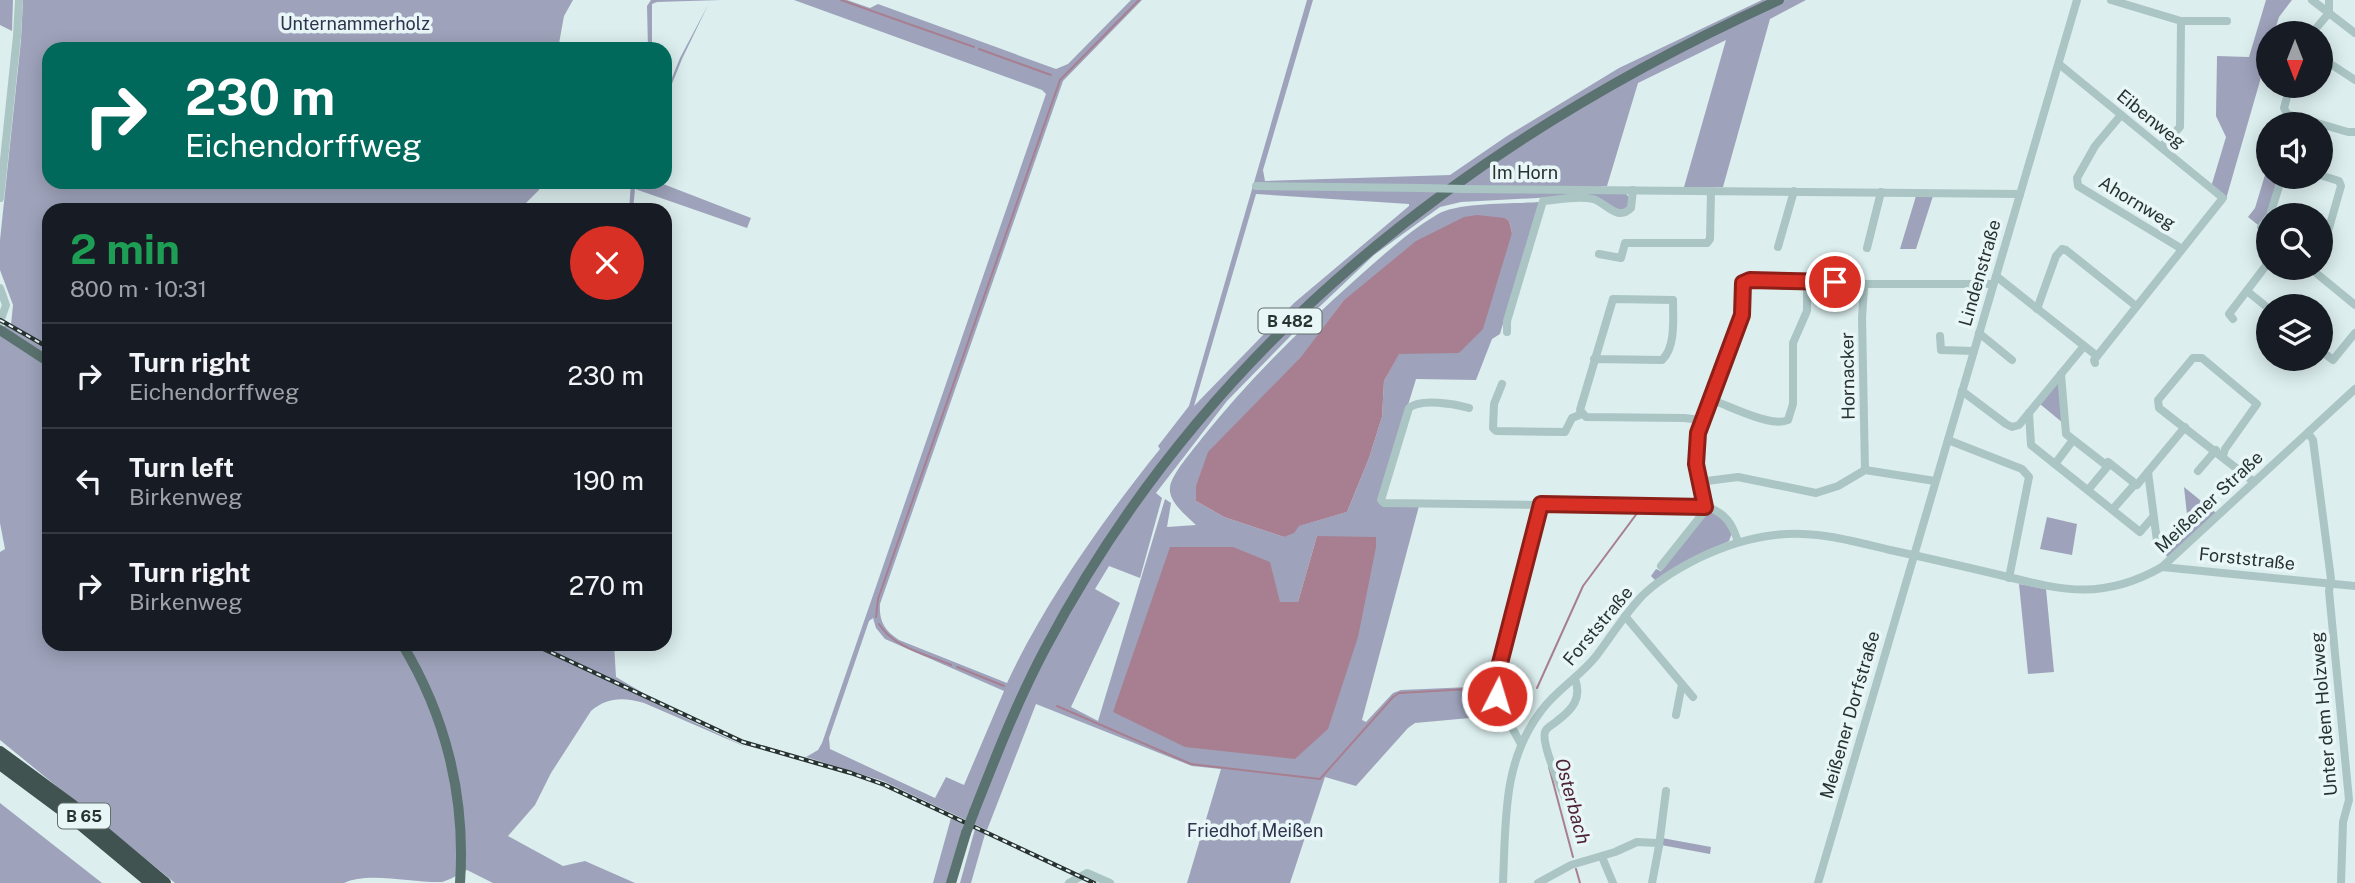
<!DOCTYPE html>
<html lang="en">
<head>
<meta charset="utf-8">
<style>
  :root { --surface:#171b24; --page:#242831; --text:#f1f3f6; --muted:#9ea1a6; --line:#363941 }
  body { margin:0; font-family:"Public Sans",sans-serif; background:var(--page); color:var(--text); height:100vh; display:flex; flex-direction:column; font-size:26px; white-space:nowrap }
  * { box-sizing:border-box; margin:0 }
  p { font-size:23px; color:var(--muted) }
  .icon { flex:none; width:38px; height:38px; fill:none; stroke:currentColor; stroke-width:2; stroke-linecap:round; stroke-linejoin:round }
  .map { position:relative; flex:1; overflow:hidden }
  .drawer { position:absolute; left:42px; top:203px; width:630px; height:448px; display:flex; flex-direction:column; background:var(--surface); border-radius:21px; box-shadow:0 4px 18px #0003 }
  .drawer>* { flex:none }
  .hud { position:absolute; left:42px; top:42px; width:630px; height:147px; border-radius:21px; box-shadow:0 4px 18px #0003; background:#00695c; color:#fff; overflow:hidden }
  .needle { width:46px; rotate:180deg }
  .fabs { position:absolute; left:2256px; top:21px; display:grid; gap:14px }
  .fabs a { display:grid; place-items:center; width:77px; height:77px; border-radius:50%; background:var(--surface); box-shadow:0 4px 18px #0003; font-size:35px }
  .pin { position:absolute; display:grid; place-items:center; width:60px; height:60px; color:#fff; margin:-30px; border:4px solid #fff; border-radius:50%; box-shadow:0 2px 7px #0007 }
  .me { position:absolute; width:77px; margin:-38px; rotate:5deg; stroke-linejoin:round; filter:drop-shadow(0 0 5px #0008) }
  .turn { display:flex; align-items:center; gap:24px; height:147px; padding:0 28px; font-size:32px }
  .turn .icon { width:91px; height:91px; stroke-width:2.5 }
  .turn b { display:block; font-size:49px; line-height:60px }
  .round { display:grid; place-items:center; flex:none; width:74px; height:74px; border-radius:37px; background:var(--page) }
  .headline { display:flex; align-items:center; justify-content:space-between; height:119px; padding:0 28px }
  h1 { font-size:42px; font-weight:700; line-height:52px; color:#1e9e55 }
  ul { padding:0; list-style:none }
  li { display:flex; align-items:center; gap:21px; height:105px; padding:0 28px; border-top:2px solid var(--line) }
  li div { flex:1 }
  li b { display:block; font-size:26px }
  li em { font-style:normal }
  .map>svg:first-child { display:block }
  .green { fill:#9ea3bb; fill-rule:evenodd }
  .water { fill:#a87f91 }
  .lines { fill:none; stroke-linecap:round; stroke-linejoin:round }
  .stream { stroke:#a87f91; stroke-width:2 }
  .minor { stroke:#aac5c4; stroke-width:8 }
  .major { stroke:#5b7370; stroke-width:10 }
  .highway { stroke:#415350; stroke-width:12 }
  .rail-casing { stroke:#283331; stroke-width:4.5 }
  .rail { stroke:#e8f6f7; stroke-width:2; stroke-dasharray:5; stroke-linecap:butt }
  .minor-bridge { stroke:#aac5c4; stroke-width:8 }
  .major-bridge { stroke:#5b7370; stroke-width:10 }
  .route-casing { stroke:#8d1f18; stroke-width:18 }
  .route { stroke:#d93025; stroke-width:12 }
  .labels { text-anchor:middle; stroke-width:7; stroke-linejoin:round; paint-order:stroke }
  .shield { fill:#e8f6f7; stroke:#626e6c; stroke-width:2 }
  .shield-label { font-size:16px; font-weight:bold; fill:#283331 }
  .park-label { font-size:18px; fill:#2f334e; stroke:#e8f6f7 }
  .street-label { font-size:18px; fill:#283331; stroke:#e8f6f7 }
  .water-label { font-size:19px; font-style:italic; fill:#4f2336; stroke:#e8f6f7 }
</style>
</head>
<body>
<div class="map">
<svg width="2355" height="883" viewBox="0 0 2355 883">
  <rect width="100%" height="100%" fill="#dceeee"/>
  <g class="green">
    <path d="M 0,0 L 13,0 L 12,31 L 0,25 Z"/>
    <path d="M 23,0 L 573,0 L 564,16 L 558,49 L 49,49 L 49,182 L 540,182 L 539,190 L 519,210 L 49,210 L 49,346 L 11,325 L 13,305 L 0,270 L 0,240 L 21,40 Z"/>
    <path d="M 651,0 L 721,0 L 657,2 L 652,4 L 652,49 L 648,49 L 647,6 Z"/>
    <path d="M 794,0 L 847,0 L 870,8 L 878,4 L 1056,69 L 1068,64 L 1131,0 L 1142,0 L 1063,81 L 880,604 C 879,621 884,630 899,640 L 1007,683 C 1044,603 1105,517 1160,449 L 1158,446 L 1189,406 L 1307,0 L 1313,0 L 1263,170 L 1265,181 L 1450,175 L 1507,136 L 1619,68 L 1762,0 L 1806,0 L 1770,19 L 1723,187 L 1684,187 L 1726,40 L 1638,83 L 1607,186 L 1602,186 L 1600,191 L 1625,193 L 1631,199 L 1629,208 L 1620,211 L 1573,196 L 1461,202 L 1440,207 L 1374,255 L 1315,311 L 1227,401 L 1156,493 L 1162,498 L 1140,578 L 1109,566 L 1095,589 L 1120,603 L 1071,707 L 1098,721 L 1165,499 L 1171,503 L 1167,527 L 1196,525 C 1186,515 1168,502 1170,487 C 1172,473 1194,449 1202,438 C 1248,381 1300,329 1355,280 C 1381,257 1409,231 1438,214 C 1458,202 1514,204 1539,202 L 1500,334 L 1492,339 L 1476,380 L 1416,379 L 1379,500 L 1419,506 L 1362,720 L 1366,722 L 1393,693 L 1401,690 L 1493,686 L 1503,715 L 1415,723 L 1408,728 L 1356,786 L 1325,777 L 1290,883 L 1187,883 L 1221,769 L 1192,766 L 1036,704 L 987,830 L 883,781 L 806,757 L 818,750 L 822,743 L 1046,94 L 1042,90 ZM 1256,194 L 1409,204 L 1409,206 L 1294,303 L 1194,406 ZM 1505,218 L 1509,221 L 1512,233 L 1459,353 L 1399,353 L 1384,381 L 1382,417 L 1369,458 L 1347,512 L 1298,526 L 1284,537 L 1224,517 L 1196,501 L 1343,301 ZM 1317,536 L 1296,759 L 1280,602 L 1298,602 ZM 873,618 L 876,628 L 885,639 L 1004,691 L 964,785 L 946,777 L 935,798 L 830,749 L 829,738 L 869,621 Z"/>
    <path d="M 2266,0 L 2292,0 L 2279,17 L 2274,33 L 2268,33 L 2268,53 L 2226,199 L 2211,187 L 2226,137 L 2216,116 L 2217,56 L 2249,57 Z"/>
    <path d="M 708,5 L 682,59 L 665,101 L 665,95 L 680,58 Z"/>
    <path d="M 2268,165 L 2268,177 L 2280,177 L 2270,211 L 2258,225 L 2248,217 L 2255,208 Z"/>
    <path d="M 631,182 L 658,182 L 751,218 L 747,228 L 635,189 L 633,210 L 629,210 Z"/>
    <path d="M 1916,196 L 1933,196 L 1916,249 L 1900,249 Z"/>
    <path d="M 5,325 L 49,351 L 49,644 L 614,644 L 616,677 L 655,700 L 607,677 L 606,680 L 748,748 L 644,703 C 624,697 607,697 591,711 L 551,773 L 535,805 L 508,836 L 563,866 L 585,861 L 635,883 L 493,883 L 467,870 C 459,874 450,880 442,882 C 414,883 367,871 344,883 L 175,883 L 0,740 L 0,552 L 5,549 L 0,523 L 0,334 Z"/>
    <path d="M 2059,380 L 2063,423 L 2040,404 Z"/>
    <path d="M 2184,487 L 2216,513 L 2168,557 L 2153,546 L 2157,540 L 2168,549 L 2188,524 Z"/>
    <path d="M 1711,512 L 1721,517 L 1732,533 L 1729,541 L 1684,562 L 1656,581 L 1651,576 L 1656,569 L 1661,571 L 1701,518 Z"/>
    <path d="M 2047,517 L 2077,524 L 2072,555 L 2040,549 Z"/>
    <path d="M 2019,584 L 2046,589 L 2054,672 L 2028,674 Z"/>
    <path d="M 0,803 L 102,883 L 0,883 Z"/>
    <path d="M 951,818 L 964,824 L 946,883 L 933,883 Z"/>
    <path d="M 975,829 L 985,834 L 971,883 L 960,883 Z"/>
    <path d="M 1662,838 L 1711,847 L 1710,854 L 1661,845 Z"/>
  </g>
  <g class="water">
    <path d="M 1477,215 L 1505,218 L 1509,221 L 1512,233 L 1483,329 L 1459,353 L 1399,354 L 1384,381 L 1382,417 L 1369,458 L 1347,512 L 1299,526 L 1294,533 L 1284,537 L 1224,517 L 1196,501 L 1196,486 L 1208,452 L 1301,357 L 1343,301 L 1416,241 L 1464,217 Z"/>
    <path d="M 1317,536 L 1376,537 L 1376,547 L 1358,637 L 1328,729 L 1295,759 L 1185,747 L 1113,712 L 1170,547 L 1233,547 L 1270,562 L 1280,602 L 1298,602 Z"/>
  </g>
  <g class="lines">
    <g class="stream">
      <path d="M 841,0 L 974,47"/>
      <path d="M 979,49 L 1051,75"/>
      <path d="M 876,617 L 878,599 L 1060,80 L 1139,0"/>
      <path d="M 879,624 C 894,648 926,654 951,665"/>
      <path d="M 957,667 L 1004,686"/>
      <path d="M 1537,688 L 1583,586 L 1641,508"/>
      <path d="M 1057,706 L 1191,764 L 1320,779 L 1393,697 L 1399,693 L 1488,688"/>
      <path d="M 1549,767 L 1573,857"/>
      <path d="M 1576,869 L 1580,883"/>
    </g>
    <g class="minor">
      <path d="M 2111,0 L 2181,21 L 2227,21"/>
      <path d="M 2312,0 L 2355,33"/>
      <path d="M 2312,33 L 2329,13 L 2329,0"/>
      <path d="M 2320,57 L 2355,80"/>
      <path d="M 2059,64 L 2223,198 L 2094,360 L 2095,363"/>
      <path d="M 2287,114 L 2284,108 L 2290,86"/>
      <path d="M 2121,115 L 2095,146 L 2077,178 L 2078,186 L 2182,249"/>
      <path d="M 2284,124 L 2287,114 L 2348,132 L 2355,132"/>
      <path d="M 2161,147 L 2180,127 L 2181,21"/>
      <path d="M 2320,175 L 2339,181 L 2341,186 L 2323,249 L 2320,252"/>
      <path d="M 1256,186 L 1421,188"/>
      <path d="M 1465,189 L 2020,194"/>
      <path d="M 0,198 L 17,36 L 19,0"/>
      <path d="M 2270,215 L 2282,177"/>
      <path d="M 2268,218 L 2261,227 L 2268,233"/>
      <path d="M 1778,247 L 1794,191"/>
      <path d="M 1867,248 L 1881,192"/>
      <path d="M 1599,254 L 1621,258 L 1625,243 L 1707,243 L 1710,239 L 1711,191"/>
      <path d="M 2310,268 L 2355,305"/>
      <path d="M 1996,276 L 2097,356"/>
      <path d="M 0,288 L 6,305 L 0,322"/>
      <path d="M 2247,291 L 2268,308"/>
      <path d="M 2037,309 L 2056,256 L 2062,249 L 2066,250 L 2136,306"/>
      <path d="M 2233,319 L 2229,314 L 2268,263"/>
      <path d="M 1507,332 L 1507,321 L 1543,201 C 1558,200 1578,195 1593,199 C 1607,203 1617,222 1631,208 L 1633,190"/>
      <path d="M 1979,333 L 2012,360"/>
      <path d="M 1940,336 L 1941,350 L 1974,351"/>
      <path d="M 2320,350 L 2333,360 L 2355,333"/>
      <path d="M 1594,359 L 1662,360 C 1676,347 1673,318 1673,300 L 1613,299 L 1580,410 L 1586,417 L 1684,418 L 1702,420"/>
      <path d="M 2061,374 L 2066,434 L 2106,465"/>
      <path d="M 1502,384 L 1494,404 L 1493,428 L 1496,431 L 1565,432 L 1572,418 L 1582,414"/>
      <path d="M 1962,391 L 2006,424 L 2012,427 L 2019,425 L 2084,346"/>
      <path d="M 1712,400 C 1730,406 1772,428 1788,420 L 1793,404 L 1793,343 L 1807,311 L 1807,281"/>
      <path d="M 1469,408 C 1455,404 1421,398 1409,408 L 1381,500 L 1384,503 L 1705,507"/>
      <path d="M 2029,413 L 2031,445 L 2140,532 L 2153,517"/>
      <path d="M 2308,433 L 2313,440 L 2331,579 L 2329,591 L 2349,800 L 2343,822 L 2341,883"/>
      <path d="M 1948,440 L 2022,469 L 2029,477 L 2009,578"/>
      <path d="M 2223,456 L 2225,449 L 2257,404 L 2202,358 L 2193,358 L 2158,400 L 2159,408 L 2254,482"/>
      <path d="M 2055,464 L 2073,440"/>
      <path d="M 2106,465 L 2108,462 L 2137,485 L 2185,427"/>
      <path d="M 1865,470 L 1862,318 L 1864,287 L 1866,284 L 1993,284"/>
      <path d="M 2198,471 L 2216,450"/>
      <path d="M 2148,472 L 2157,541"/>
      <path d="M 1699,482 L 1738,477 L 1816,493 L 1838,486 L 1865,470 L 1935,481"/>
      <path d="M 2088,490 L 2108,466 L 2106,465"/>
      <path d="M 1708,507 L 1705,507 L 1696,464 L 1698,434 L 1743,315 L 1743,283 L 1750,280 L 1866,284"/>
      <path d="M 1708,507 C 1726,514 1732,523 1738,542"/>
      <path d="M 2113,509 L 2135,484"/>
      <path d="M 1661,566 L 1708,507"/>
      <path d="M 2162,567 L 2355,586"/>
      <path d="M 1625,616 L 1682,684 L 1676,715"/>
      <path d="M 1682,684 L 1693,697"/>
      <path d="M 1521,744 L 1503,711 L 1495,686 L 1540,504"/>
      <path d="M 1569,806 C 1563,793 1541,744 1545,732 C 1547,726 1553,725 1557,721 C 1573,709 1582,698 1575,679"/>
      <path d="M 1602,857 L 1613,883"/>
      <path d="M 1069,883 L 1087,873 L 1110,883"/>
      <path d="M 1503,883 C 1506,822 1502,762 1541,711 C 1557,689 1581,676 1597,655 C 1612,635 1625,614 1642,596 C 1658,580 1679,568 1699,558 C 1724,546 1748,538 1775,535 C 1813,530 1853,541 1890,550 C 1928,558 1966,567 2004,576 C 2065,591 2104,600 2162,567 L 2355,389"/>
      <path d="M 1538,883 L 1571,865 L 1615,852 L 1637,842 L 1657,843 L 1659,846"/>
      <path d="M 1652,883 L 1659,846 L 1666,791"/>
      <path d="M 1818,883 L 2077,0"/>
    </g>
    <g class="major">
      <path d="M 0,330 L 49,362"/>
      <path d="M 402,644 C 446,716 466,798 460,883"/>
      <path d="M 974,812 C 996,756 1017,702 1045,649 C 1207,342 1468,142 1779,0"/>
      <path d="M 951,883 L 966,833"/>
    </g>
    <g class="highway">
      <path d="M 0,752 L 72,805 L 165,883"/>
      <path d="M 0,764 L 74,819 L 151,883"/>
    </g>
    <defs>
      <g id="rail">
        <path d="M 0,320 L 49,348"/>
        <path d="M 533,644 L 743,742 L 851,773 L 885,785 L 1094,883"/>
      </g>
    </defs>
    <use href="#rail" class="rail-casing"/>
    <use href="#rail" class="rail"/>
    <path class="minor-bridge" d="M 1421,188 L 1465,189"/>
    <path class="major-bridge" d="M 966,833 L 974,812"/>
  </g>
  <g class="lines">
    <defs>
      <path id="route" d="M 1497,696 L 1495,686 L 1499,667 L 1541,504 L 1705,507 L 1696,464 L 1698,433 L 1742,315 L 1743,283 L 1750,280 L 1835,282"/>
    </defs>
    <use href="#route" class="route-casing"/>
    <use href="#route" class="route"/>
  </g>
  <g class="labels">
    <g class="shield">
      <rect x="1258.5" y="308.5" width="63" height="25" rx="5"/>
      <rect x="58" y="803.5" width="52" height="25" rx="5"/>
    </g>
    <g class="shield-label">
      <text x="1290" y="327">B 482</text>
      <text x="84" y="822">B 65</text>
    </g>
    <g class="park-label">
      <text x="355" y="30">Unternammerholz</text>
      <text x="1255" y="837">Friedhof Meißen</text>
    </g>
    <g class="street-label">
      <text transform="translate(2151 119) rotate(39)" y="6">Eibenweg</text>
      <text x="1525" y="179">Im Horn</text>
      <text transform="translate(2137 203) rotate(31)" y="6">Ahornweg</text>
      <text transform="translate(1980 273) rotate(-74)" y="6">Lindenstraße</text>
      <text transform="translate(1848 376) rotate(-91)" y="6">Hornacker</text>
      <text transform="translate(2209 502) rotate(-43)" y="6">Meißener Straße</text>
      <text transform="translate(2247 559) rotate(6)" y="6">Forststraße</text>
      <text transform="translate(1598 626) rotate(-50)" y="6">Forststraße</text>
      <text transform="translate(2324 714) rotate(-95)" y="6">Unter dem Holzweg</text>
      <text transform="translate(1850 715) rotate(-74)" y="6">Meißener Dorfstraße</text>
    </g>
    <g class="water-label">
      <text transform="translate(1573 801) rotate(75)" y="7">Osterbach</text>
    </g>
  </g>
</svg>
<div class="fabs">
<a><svg class="needle" viewBox="-14 -14 28 28"><path d="M0-13l5 13h-10z" fill="#e53935"/><path d="M0 13l5-13h-10z" fill="#9ea1a6"/></svg></a>
<a><svg class="icon" aria-label="sound" viewBox="0 0 24 24"><path d="M4 9h4l5-4v14l-5-4H4zM17 9q2 3 0 6"/></svg></a>
<a><svg class="icon" aria-label="search" viewBox="0 0 24 24"><circle cx="10" cy="10" r="6"/><path d="M15 15l6 6"/></svg></a>
<a><svg class="icon" aria-label="layers" viewBox="0 0 24 24"><path d="M12 4l9 5-9 5-9-5zM3 14l9 5 9-5"/></svg></a>
</div>
<div class="pin" style="left:1835px;top:282px;background:#d93025"><svg class="icon" aria-label="arrive" viewBox="0 0 24 24"><path d="M6 21V4h12l-3 4 3 4H6"/></svg></div>
<svg class="me" style="left:1497px;top:696px" viewBox="-20 -20 40 40"><circle r="17" fill="#d93025" stroke="#fff" stroke-width="3"/><path d="M0-11L8 9 0 5-8 9z" fill="#fff"/></svg>
<div class="hud">
<div class="turn"><svg class="icon" aria-label="right" viewBox="0 0 24 24"><path d="M7 20v-9h11M14 6l5 5-5 5"/></svg><div><b>230 m</b>Eichendorffweg</div></div>
</div>
<section class="drawer">
<div class="headline"><div><h1>2 min</h1><p>800 m · 10:31</p></div><a class="round" style="background:#d93025;color:#fff"><svg class="icon" aria-label="close" viewBox="0 0 24 24"><path d="M6 6l12 12M18 6L6 18"/></svg></a></div>
<ul>
<li><svg class="icon" aria-label="right" viewBox="0 0 24 24"><path d="M7 20v-9h11M14 6l5 5-5 5"/></svg><div><b>Turn right</b><p>Eichendorffweg</p></div><em>230 m</em></li>
<li><svg class="icon" aria-label="left" viewBox="0 0 24 24"><path d="M17 20v-9H6M10 6l-5 5 5 5"/></svg><div><b>Turn left</b><p>Birkenweg</p></div><em>190 m</em></li>
<li><svg class="icon" aria-label="right" viewBox="0 0 24 24"><path d="M7 20v-9h11M14 6l5 5-5 5"/></svg><div><b>Turn right</b><p>Birkenweg</p></div><em>270 m</em></li>
</ul>
</section>
</div>
</body>
</html>
